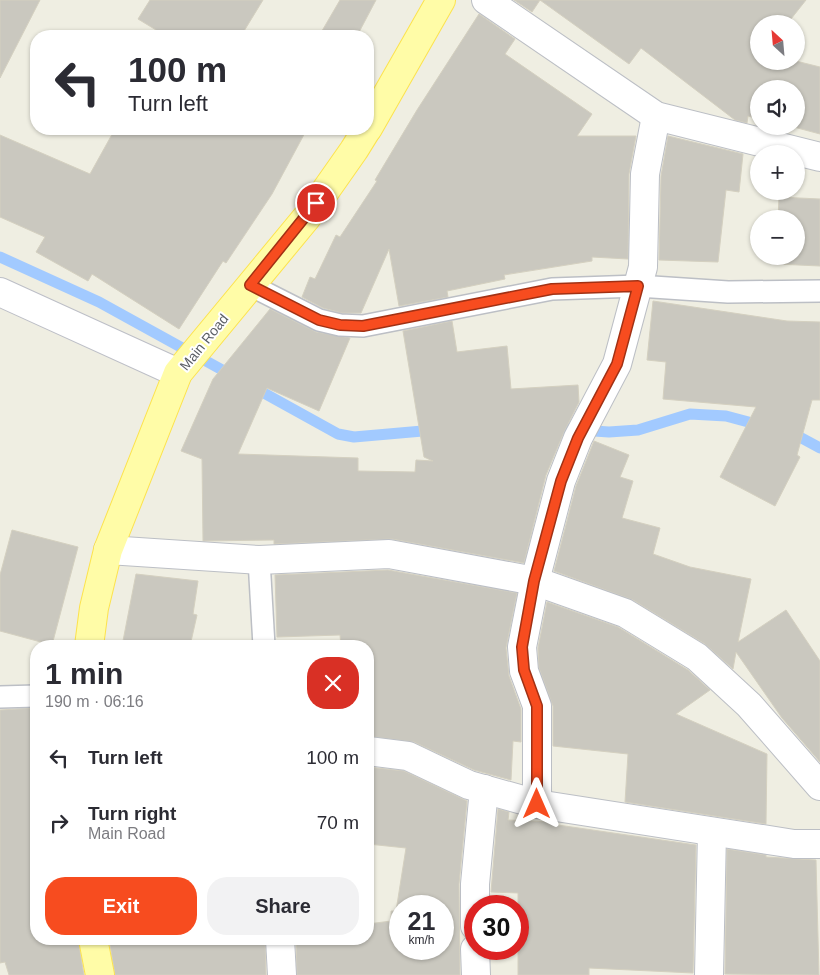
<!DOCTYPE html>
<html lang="en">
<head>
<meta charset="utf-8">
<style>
  :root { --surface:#fff; --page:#f2f2f3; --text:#2b2b33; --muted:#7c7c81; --accent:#f74c1f }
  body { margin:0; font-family:Helvetica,sans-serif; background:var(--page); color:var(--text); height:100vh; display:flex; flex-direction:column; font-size:19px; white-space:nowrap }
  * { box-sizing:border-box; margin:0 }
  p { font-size:16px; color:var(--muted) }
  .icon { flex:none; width:28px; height:28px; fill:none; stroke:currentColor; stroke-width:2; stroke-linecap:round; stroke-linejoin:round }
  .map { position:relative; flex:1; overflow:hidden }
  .panel { position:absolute; left:30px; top:640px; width:344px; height:305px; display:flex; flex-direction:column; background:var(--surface); border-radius:20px; box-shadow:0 1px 4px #0004 }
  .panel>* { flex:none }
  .banner { position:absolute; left:30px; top:30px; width:344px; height:105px; border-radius:20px; box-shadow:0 1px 4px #0004; background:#fff; color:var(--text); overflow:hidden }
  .needle { width:32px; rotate:334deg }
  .buttons { position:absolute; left:750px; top:15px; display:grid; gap:10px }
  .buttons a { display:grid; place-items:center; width:55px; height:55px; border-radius:50%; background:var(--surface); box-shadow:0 1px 4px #0004; font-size:25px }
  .speed { position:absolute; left:389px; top:895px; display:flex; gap:10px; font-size:25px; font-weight:700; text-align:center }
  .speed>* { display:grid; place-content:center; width:65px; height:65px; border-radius:50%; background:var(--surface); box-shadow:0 1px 4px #0004; line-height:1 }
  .speed small { font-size:12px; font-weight:400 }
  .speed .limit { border:8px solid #d22; background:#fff; color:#111 }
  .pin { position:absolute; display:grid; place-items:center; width:42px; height:42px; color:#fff; margin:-21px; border:2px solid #fff; border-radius:50%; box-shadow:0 1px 5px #0007 }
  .me { position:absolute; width:55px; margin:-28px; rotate:0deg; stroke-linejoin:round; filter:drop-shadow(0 0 4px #0008) }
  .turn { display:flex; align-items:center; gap:18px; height:105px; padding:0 15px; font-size:22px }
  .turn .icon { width:65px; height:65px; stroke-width:2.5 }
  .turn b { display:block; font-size:35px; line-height:42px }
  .round { display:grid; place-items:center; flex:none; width:52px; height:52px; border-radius:20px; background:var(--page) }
  .headline { display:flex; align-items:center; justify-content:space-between; height:85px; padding:0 15px }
  h1 { font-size:30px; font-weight:800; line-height:38px }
  .primary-button { display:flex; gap:10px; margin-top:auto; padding:10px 15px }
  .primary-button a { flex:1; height:58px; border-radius:20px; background:var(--accent); color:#fff; font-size:20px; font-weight:800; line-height:58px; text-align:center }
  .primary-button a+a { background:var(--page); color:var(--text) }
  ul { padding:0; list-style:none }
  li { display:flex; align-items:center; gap:15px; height:65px; padding:0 15px }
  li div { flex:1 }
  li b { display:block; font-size:19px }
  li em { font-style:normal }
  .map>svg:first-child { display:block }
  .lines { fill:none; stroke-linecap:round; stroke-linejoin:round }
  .stream { stroke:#a2caff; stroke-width:11 }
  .building { fill:#cac8bf; stroke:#d4d0c0; fill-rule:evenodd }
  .lane-casing { stroke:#bcbfc5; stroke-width:24 }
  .street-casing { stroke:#bcbfc5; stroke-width:30 }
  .secondary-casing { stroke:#bdbfc7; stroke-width:30 }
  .primary-casing { stroke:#fde34d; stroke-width:30 }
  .lane { stroke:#fff; stroke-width:21 }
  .street { stroke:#fff; stroke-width:28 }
  .secondary { stroke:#fff; stroke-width:28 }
  .primary { stroke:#fffca7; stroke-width:28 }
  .route-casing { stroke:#a13114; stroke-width:12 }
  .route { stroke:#f74c1f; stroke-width:9 }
  .labels { text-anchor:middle; stroke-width:4; stroke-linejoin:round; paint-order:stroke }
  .street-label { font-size:14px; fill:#5a5e64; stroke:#fff }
</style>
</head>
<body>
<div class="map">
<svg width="820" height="975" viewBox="0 0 820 975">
  <rect width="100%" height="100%" fill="#efeee2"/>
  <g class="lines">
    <g class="stream">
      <path d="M 0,257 L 99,302 L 235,377"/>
      <path d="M 253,387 L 338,434 L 354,437 L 434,430"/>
      <path d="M 550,428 L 609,432 L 638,430 L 690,414 L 726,416 L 763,426"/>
      <path d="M 788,433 L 796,435 L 820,448"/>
    </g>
  </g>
  <g class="building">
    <path d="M 0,0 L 40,0 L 0,78 Z"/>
    <path d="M 150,0 L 263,0 L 241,36 L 166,36 L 138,19 Z"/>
    <path d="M 340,0 L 376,0 L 357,36 L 319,36 Z"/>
    <path d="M 514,0 L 540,0 L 532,12 Z"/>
    <path d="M 540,0 L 806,0 L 787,24 L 759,24 L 759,61 L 796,61 L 820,67 L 820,134 L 790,126 L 796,126 L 796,89 L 759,89 L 759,119 L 748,116 L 747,123 L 735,120 L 641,48 L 629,64 Z"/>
    <path d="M 479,14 L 515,39 L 505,54 L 592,114 L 577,136 L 636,136 L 629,174 L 628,259 L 592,257 L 592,261 L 504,275 L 505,279 L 447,291 L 448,297 L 399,306 L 389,249 L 361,313 L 342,313 L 323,308 L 302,297 L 310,277 L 315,279 L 336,235 L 340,237 L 377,181 L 375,180 L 417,110 Z"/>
    <path d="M 115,129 L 307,129 L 272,194 L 226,263 L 223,261 L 179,329 L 92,274 L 88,281 L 36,252 L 45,237 L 0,217 L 0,135 L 90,174 Z"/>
    <path d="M 668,136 L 743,154 L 739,192 L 726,190 L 718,262 L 659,260 L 661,176 Z"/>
    <path d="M 779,197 L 820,199 L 820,266 L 776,264 L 777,256 L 796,256 L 796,219 L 778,219 Z"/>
    <path d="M 653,301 L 787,321 L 820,322 L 820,400 L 812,400 L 797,455 L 800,457 L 775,506 L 720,477 L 756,407 L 663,399 L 666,362 L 647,360 Z"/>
    <path d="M 270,309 L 316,332 L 350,338 L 319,411 L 267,388 L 238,454 L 358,458 L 358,471 L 415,472 L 416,460 L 433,461 L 424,457 L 403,331 L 452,321 L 457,352 L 507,346 L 511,389 L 578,385 L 579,402 L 564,432 L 546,475 L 524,563 L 392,539 L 274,544 L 274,540 L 203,541 L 202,459 L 181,451 L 213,379 Z"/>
    <path d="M 594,441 L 629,455 L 620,477 L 633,481 L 622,518 L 660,528 L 653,554 L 690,567 L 751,579 L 738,642 L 786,610 L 820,661 L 820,762 L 782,718 L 736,652 L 733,669 L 705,644 L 633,600 L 554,571 L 576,486 Z"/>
    <path d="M 12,530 L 78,547 L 52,645 L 0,631 L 0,575 Z"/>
    <path d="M 388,570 L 517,593 L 506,648 L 509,676 L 521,709 L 521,742 L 513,741 L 511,780 L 474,770 L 414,742 L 368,736 L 368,646 L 341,646 L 340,635 L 277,637 L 275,575 Z"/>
    <path d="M 136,574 L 198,581 L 193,614 L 197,615 L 190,646 L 122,646 Z"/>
    <path d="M 547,602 L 618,627 L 688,670 L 710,690 L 676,714 L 767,754 L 766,824 L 625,802 L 628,754 L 553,746 L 553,706 L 539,668 L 538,648 Z"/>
    <path d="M 36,708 L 36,939 L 78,939 L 84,975 L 9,975 L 5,962 L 0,963 L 0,710 Z"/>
    <path d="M 368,767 L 404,771 L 467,801 L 459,884 L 460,975 L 297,975 L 296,939 L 368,939 L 368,924 L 391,921 L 391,911 L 396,911 L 406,848 L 368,844 ZM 400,906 L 442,906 L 442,949 L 400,949 Z"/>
    <path d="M 498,809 L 509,812 L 508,820 L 553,822 L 558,825 L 696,845 L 693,973 L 589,968 L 589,975 L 518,975 L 518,893 L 491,892 Z"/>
    <path d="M 727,849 L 766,855 L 766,857 L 816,860 L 819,975 L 725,974 Z"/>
    <path d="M 109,939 L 265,939 L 266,975 L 115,975 Z"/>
  </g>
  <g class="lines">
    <defs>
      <g id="lane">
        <path d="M 250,285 L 319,320 L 340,325 L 363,326 L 552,289 L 638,286 L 728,292 L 820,291"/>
        <path d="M 259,560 L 264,646"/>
        <path d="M 0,697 L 36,696"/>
      </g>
      <g id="street">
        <path d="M 486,0 L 656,116 L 820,157"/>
        <path d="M 108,550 L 259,560 L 389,554 L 535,581 L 625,613 L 697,657 L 749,705 L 820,786"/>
        <path d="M 368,751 L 408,756 L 469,785 L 537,804 L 794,844 L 820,844"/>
        <path d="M 537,804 L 537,706 L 524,671 L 522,647 L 535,581 L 561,481 L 578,438 L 617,364 L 643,267 L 645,174 L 656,116"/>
        <path d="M 475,926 L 475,884 L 484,789"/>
        <path d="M 280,939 L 282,975"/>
        <path d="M 475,949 L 476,975"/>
        <path d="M 709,975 L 712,832"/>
      </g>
      <path id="secondary" d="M 0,292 L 178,373"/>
      <g id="primary">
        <path d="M 368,128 L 441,0"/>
        <path d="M 89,646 L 94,608 L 108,550 L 178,373 L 307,217 L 354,150 L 367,129"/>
        <path d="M 93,939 L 100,975"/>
      </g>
    </defs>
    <use href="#lane" class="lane-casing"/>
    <use href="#street" class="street-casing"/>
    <use href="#secondary" class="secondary-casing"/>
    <use href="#primary" class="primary-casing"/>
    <use href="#lane" class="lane"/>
    <use href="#street" class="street"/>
    <use href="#secondary" class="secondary"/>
    <use href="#primary" class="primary"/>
  </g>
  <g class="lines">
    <defs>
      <path id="route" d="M 316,203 L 250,285 L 319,320 L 340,325 L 363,326 L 552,289 L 638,286 L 617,364 L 578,438 L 561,481 L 534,581 L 522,647 L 524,670 L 537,706 L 537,804"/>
    </defs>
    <use href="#route" class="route-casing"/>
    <use href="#route" class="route"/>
  </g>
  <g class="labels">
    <g class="street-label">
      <text transform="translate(204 342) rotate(-51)" y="5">Main Road</text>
    </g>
  </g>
</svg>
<div class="buttons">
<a><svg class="needle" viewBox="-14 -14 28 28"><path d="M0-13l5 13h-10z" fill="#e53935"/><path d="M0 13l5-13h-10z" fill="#7c7c81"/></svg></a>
<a><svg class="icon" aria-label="sound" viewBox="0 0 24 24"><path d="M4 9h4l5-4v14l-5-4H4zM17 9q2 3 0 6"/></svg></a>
<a>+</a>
<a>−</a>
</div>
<div class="speed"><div>21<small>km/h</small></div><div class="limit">30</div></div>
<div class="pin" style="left:316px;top:203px;background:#d93025"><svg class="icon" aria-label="arrive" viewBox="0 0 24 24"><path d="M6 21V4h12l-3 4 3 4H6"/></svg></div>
<svg class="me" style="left:537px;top:804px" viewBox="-20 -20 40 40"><path d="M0-17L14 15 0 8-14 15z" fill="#f74c1f" stroke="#fff" stroke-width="4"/></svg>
<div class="banner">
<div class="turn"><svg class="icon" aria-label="left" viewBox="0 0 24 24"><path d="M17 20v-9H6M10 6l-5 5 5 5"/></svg><div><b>100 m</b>Turn left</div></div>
</div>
<section class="panel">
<div class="headline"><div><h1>1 min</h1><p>190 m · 06:16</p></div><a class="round" style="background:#d93025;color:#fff"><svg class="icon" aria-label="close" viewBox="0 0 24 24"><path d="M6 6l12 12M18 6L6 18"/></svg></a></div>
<ul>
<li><svg class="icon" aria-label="left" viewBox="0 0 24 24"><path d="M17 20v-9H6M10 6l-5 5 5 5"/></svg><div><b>Turn left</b></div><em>100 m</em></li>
<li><svg class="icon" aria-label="right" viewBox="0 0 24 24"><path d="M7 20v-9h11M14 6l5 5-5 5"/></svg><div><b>Turn right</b><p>Main Road</p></div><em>70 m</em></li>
</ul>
<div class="primary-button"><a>Exit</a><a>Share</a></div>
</section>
</div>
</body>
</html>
